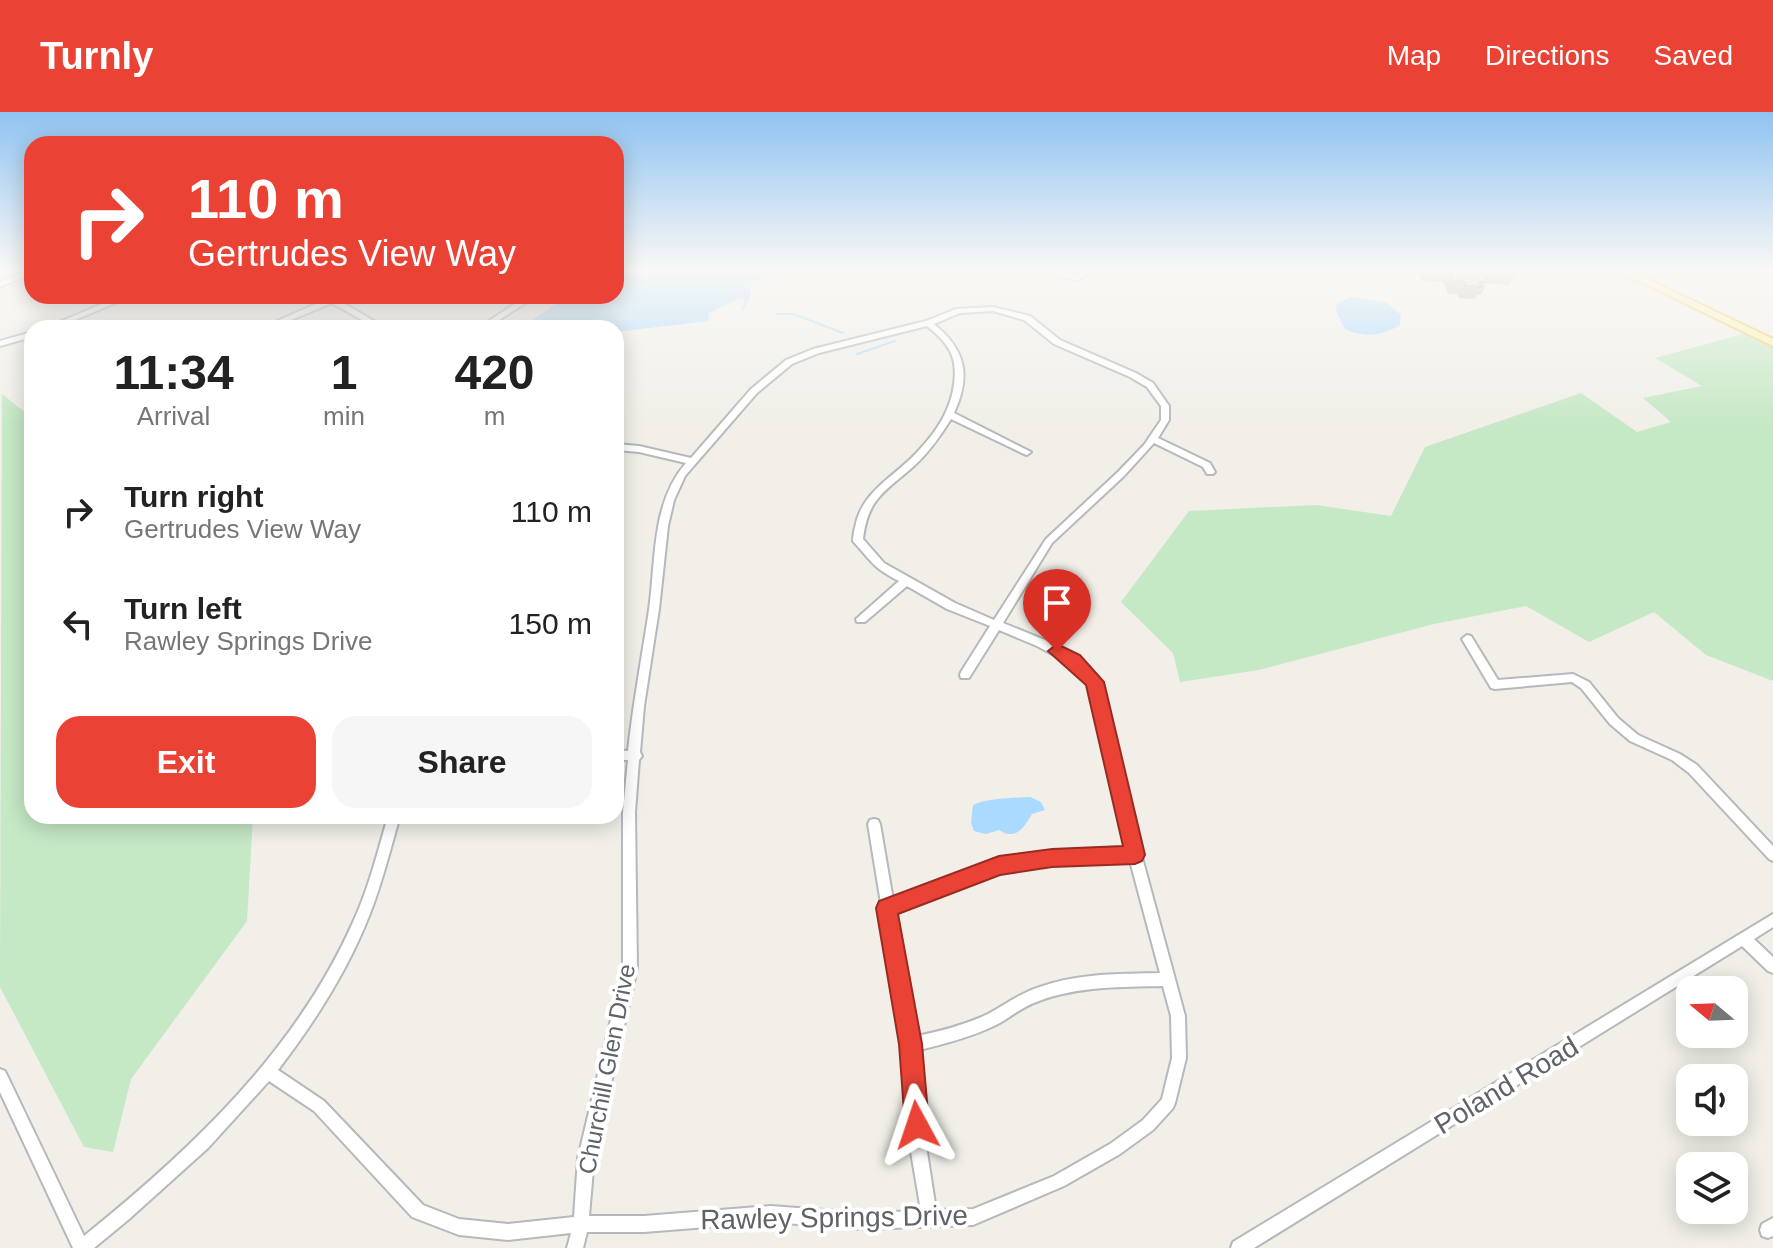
<!DOCTYPE html>
<html lang="en">
<head>
<meta charset="utf-8">
<style>
  :root { --surface:#fff; --page:#f6f6f6; --text:#222; --muted:#767676; --accent:#ea4335 }
  body { margin:0; font-family:Helvetica,sans-serif; background:var(--page); color:var(--text); height:100vh; display:flex; flex-direction:column; font-size:30px; white-space:nowrap }
  * { box-sizing:border-box; margin:0 }
  p { font-size:26px; color:var(--muted) }
  .icon { flex:none; width:44px; height:44px; fill:none; stroke:currentColor; stroke-width:2; stroke-linecap:round; stroke-linejoin:round }
  .map { position:relative; flex:1; overflow:hidden }
  .drawer { position:absolute; left:24px; top:208px; width:600px; height:504px; display:flex; flex-direction:column; background:var(--surface); border-radius:24px; box-shadow:0 4px 20px #0003 }
  .drawer>* { flex:none }
  .top-card { position:absolute; left:24px; top:24px; width:600px; height:168px; border-radius:24px; box-shadow:0 4px 20px #0003; background:#ea4335; color:#fff; overflow:hidden }
  .needle { width:52px; rotate:289deg }
  .tools { position:absolute; left:1676px; top:864px; display:grid; gap:16px }
  .tools a { display:grid; place-items:center; width:72px; height:72px; border-radius:16px; background:var(--surface); box-shadow:0 4px 20px #0003; font-size:40px }
  .pin { position:absolute; display:grid; place-items:center; width:68px; height:68px; color:#fff; margin:-82px -34px; border-radius:50% 50% 50% 0; rotate:-45deg; box-shadow:0 0 8px #0007 }
  .pin .icon { rotate:45deg }
  .me { position:absolute; width:88px; margin:-44px; rotate:355deg; stroke-linejoin:round; filter:drop-shadow(0 0 6px #0008) }
  .turn { display:flex; align-items:center; gap:28px; height:168px; padding:0 32px; font-size:36px }
  .turn .icon { width:104px; height:104px; stroke-width:2.5 }
  .turn b { display:block; font-size:56px; line-height:68px }
  .eta { display:flex; justify-content:space-evenly; align-items:center; height:136px; text-align:center }
  .eta b { font-size:48px; font-weight:700; line-height:56px }
  .cta { display:flex; gap:16px; margin-top:auto; padding:16px 32px }
  .cta a { flex:1; height:92px; border-radius:24px; background:var(--accent); color:#fff; font-size:32px; font-weight:700; line-height:92px; text-align:center }
  .cta a+a { background:var(--page); color:var(--text) }
  ul { padding:0; list-style:none }
  li { display:flex; align-items:center; gap:24px; height:112px; padding:0 32px }
  li div { flex:1 }
  li b { display:block; font-size:30px }
  li em { font-style:normal }
  header { display:flex; align-items:center; gap:48px; box-sizing:border-box; height:112px; padding:0 40px; background:var(--accent); color:#fff }
  header strong { font-size:38px }
  nav { display:flex; gap:44px; margin-inline-start:auto; font-size:28px }
  .map>svg:first-child { display:block }
  .green { fill:#c5e8c5 }
  .water { fill:#aadaff }
  .lines { fill:none; stroke-linecap:round; stroke-linejoin:round }
  .stream { stroke:#aadaff; stroke-width:2 }
  .minor-casing { stroke:#b5b8bc; stroke-width:4 }
  .major-casing { stroke:#f2c960; stroke-width:4 }
  .minor { fill:#fff; fill-rule:evenodd }
  .major { fill:#fff2af; fill-rule:evenodd }
  .wall { fill:#afaea9 }
  .building { fill:#cccac5; stroke:#8f8d8a; stroke-width:2 }
  .route { fill:#ea4335; stroke:#982c22; stroke-width:2 }
  .labels { text-anchor:middle; stroke-width:8; stroke-linejoin:round; paint-order:stroke }
  .street-label { font-size:24px; fill:#5f6368; stroke:#fff }
  .near-street-label { font-size:28px; fill:#5f6368; stroke:#fff }
</style>
</head>
<body>
<header>
<strong>Turnly</strong>
<nav><a>Map</a><a>Directions</a><a>Saved</a></nav>
</header>
<div class="map">
<svg width="1773" height="1136" viewBox="0 0 1773 1136">
  <rect width="100%" height="100%" fill="#f1efe8"/>
  <g class="green">
    <path d="M 1743,222 L 1773,236 L 1773,569 L 1706,543 L 1654,500 L 1589,530 L 1526,494 L 1434,512 L 1259,558 L 1180,570 L 1173,541 L 1121,490 L 1189,399 L 1316,393 L 1391,404 L 1425,335 L 1581,281 L 1637,320 L 1671,310 L 1643,286 L 1702,274 L 1655,246 Z"/>
    <path d="M 2,282 L 32,306 L 32,704 L 253,704 L 247,809 L 131,967 L 113,1040 L 84,1035 L 0,875 Z"/>
  </g>
  <g class="water">
    <path d="M 616,156 L 789,156 L 751,171 L 750,187 L 740,203 L 745,188 L 739,186 L 709,201 L 708,209 L 616,220 L 616,216 L 520,216 L 568,184 L 616,184 Z"/>
    <path d="M 1352,185 L 1387,191 L 1401,203 L 1400,213 C 1382,224 1363,226 1345,217 L 1335,197 L 1339,190 Z"/>
    <path d="M 1030,685 L 1041,690 L 1045,698 L 1032,702 C 1024,716 1015,729 999,718 L 986,722 L 974,719 L 971,711 L 973,693 C 988,686 1013,686 1030,685 Z"/>
  </g>
  <g class="lines">
    <g class="stream">
      <path d="M 777,202 L 793,202 L 843,221"/>
      <path d="M 857,242 L 895,229"/>
    </g>
    <defs>
      <g id="minor">
        <path d="M 1034,156 L 1045,156 L 1077,164 L 1085,156 L 1093,156 L 1078,169 Z"/>
        <path d="M 1108,156 L 1134,156 L 1127,161 Z"/>
        <path d="M 1764,156 L 1773,156 L 1773,159 L 1765,158 Z"/>
        <path d="M 32,157 L 32,162 L 0,175 L 0,170 Z"/>
        <path d="M 121,184 L 132,184 L 56,216 L 45,216 Z"/>
        <path d="M 334,184 L 345,184 L 338,188 L 386,216 L 376,216 L 332,191 L 272,216 L 261,216 Z"/>
        <path d="M 527,184 L 536,184 L 487,216 L 478,216 Z"/>
        <path d="M 993,195 L 1030,204 L 1060,228 L 1136,261 L 1153,271 L 1169,294 L 1169,308 L 1158,326 L 1210,351 L 1215,360 L 1213,362 L 1207,362 L 1203,355 L 1154,331 L 1124,364 L 1052,431 L 1003,511 L 1045,528 L 1077,545 L 1101,570 L 1127,690 L 1185,904 L 1186,946 L 1175,991 L 1173,996 L 1153,1018 L 1120,1042 L 1064,1074 L 973,1113 L 864,1117 L 771,1110 L 644,1120 L 587,1120 L 583,1136 L 567,1136 L 571,1121 L 508,1128 L 459,1123 L 412,1105 L 314,999 L 269,969 L 208,1036 L 128,1108 L 94,1136 L 73,1136 L 0,980 L 0,957 L 5,959 L 84,1124 C 192,1037 297,938 354,808 C 369,775 378,739 388,704 L 400,704 C 390,738 382,772 369,804 C 347,860 314,911 278,958 L 324,989 L 423,1093 L 459,1107 L 508,1112 L 574,1105 L 578,1046 L 623,857 L 623,700 L 628,648 L 616,648 L 616,638 L 628,639 C 633,591 642,545 649,498 C 656,449 651,391 686,351 L 639,340 L 616,338 L 616,332 L 639,334 L 691,346 L 751,277 L 786,248 L 813,237 L 926,209 L 956,197 ZM 993,199 L 1024,208 L 1054,232 L 1130,265 L 1147,275 L 1161,294 L 1161,308 L 1144,333 L 1118,360 L 1046,427 L 994,508 L 955,491 L 884,451 L 863,427 C 868,384 887,379 916,352 C 930,339 941,323 951,307 L 1024,342 L 1027,343 L 1031,340 L 954,301 C 971,264 966,238 934,212 L 960,201 ZM 927,214 C 948,231 958,244 954,272 C 951,297 937,319 920,337 C 897,364 861,378 855,416 C 854,418 853,427 853,429 C 854,430 860,437 861,438 C 875,455 880,459 899,469 L 856,507 L 857,510 L 865,510 L 907,474 L 947,497 L 990,514 L 961,560 L 960,563 L 961,566 L 969,566 L 999,518 L 1037,534 L 1069,551 L 1090,572 L 1115,690 L 1127,738 L 1052,740 L 999,747 L 893,788 L 880,712 L 878,708 L 874,707 L 870,708 L 868,712 L 904,932 L 911,1040 L 921,1099 L 864,1101 L 771,1094 L 644,1104 L 589,1104 L 594,1046 L 637,857 L 635,700 L 639,648 L 642,644 L 640,640 L 644,594 L 659,497 L 668,414 L 674,388 L 685,364 L 757,281 L 792,252 L 819,241 ZM 1130,749 L 1160,861 C 1121,862 1080,861 1043,874 C 1022,880 1006,892 988,902 C 965,913 941,919 917,924 L 895,799 L 999,759 L 1052,752 ZM 1163,874 L 1171,904 L 1172,946 L 1162,987 L 1143,1008 L 1110,1032 L 1054,1064 L 973,1097 L 936,1098 L 927,1040 L 919,938 C 945,932 971,925 996,913 C 1011,905 1023,894 1039,889 C 1078,874 1122,875 1163,874 Z"/>
        <path d="M 32,220 L 32,225 L 0,234 L 0,229 Z"/>
        <path d="M 1467,523 L 1471,524 L 1498,568 L 1573,562 L 1589,570 L 1618,606 L 1638,623 L 1680,642 L 1697,653 L 1773,734 L 1773,749 L 1769,747 L 1689,661 L 1672,648 L 1630,629 L 1610,612 L 1581,576 L 1572,570 L 1495,577 L 1491,576 L 1462,527 Z"/>
        <path d="M 1773,802 L 1773,815 L 1754,827 L 1773,845 L 1773,861 L 1768,859 L 1742,834 L 1254,1136 L 1231,1136 L 1233,1130 Z"/>
        <path d="M 1773,1106 L 1773,1124 L 1768,1126 L 1762,1124 L 1760,1118 L 1762,1112 Z"/>
      </g>
      <path id="major" d="M 1612,156 L 1624,156 L 1773,227 L 1773,234 Z"/>
    </defs>
    <use href="#minor" class="minor-casing"/>
    <use href="#major" class="major-casing"/>
    <use href="#minor" class="minor"/>
    <use href="#major" class="major"/>
  </g>
  <path class="wall" d="M 1417,156 L 1514,156 L 1516,160 L 1509,173 L 1487,171 L 1481,183 L 1477,183 L 1475,187 L 1459,186 L 1457,182 L 1448,182 L 1443,170 L 1421,168 Z"/>
  <path class="building" d="M 1427,156 L 1514,156 L 1516,160 L 1482,158 L 1488,170 L 1479,170 L 1482,175 L 1465,174 L 1463,169 L 1454,169 L 1449,157 Z"/>
  <linearGradient id="sky" x2="0" y2="1"><stop stop-color="#8fc3f1"/><stop offset="0.5" stop-color="#f9f8f5"/><stop offset="1" stop-color="#f9f8f5" stop-opacity="0"/></linearGradient>
  <rect width="1773" height="315" fill="url(#sky)"/>
  <path class="route" d="M 1057,532 L 1080,543 L 1104,570 L 1145,743 L 1142,749 L 1135,752 L 1052,755 L 1000,763 L 898,802 L 922,932 L 929,1013 L 926,1022 L 917,1026 L 908,1022 L 905,1013 L 899,932 L 876,796 L 879,789 L 999,744 L 1052,737 L 1123,734 L 1086,573 L 1048,539 Z"/>
  <g class="labels">
    <g class="street-label">
      <text transform="translate(607 957) rotate(-79)" y="8">Churchill Glen Drive</text>
    </g>
    <g class="near-street-label">
      <text transform="translate(1506 973) rotate(-31)" y="10">Poland Road</text>
      <text transform="translate(834 1105) rotate(-1)" y="10">Rawley Springs Drive</text>
    </g>
  </g>
</svg>
<div class="tools">
<a><svg class="needle" viewBox="-14 -14 28 28"><path d="M0-13l5 13h-10z" fill="#e53935"/><path d="M0 13l5-13h-10z" fill="#767676"/></svg></a>
<a><svg class="icon" aria-label="sound" viewBox="0 0 24 24"><path d="M4 9h4l5-4v14l-5-4H4zM17 9q2 3 0 6"/></svg></a>
<a><svg class="icon" aria-label="layers" viewBox="0 0 24 24"><path d="M12 4l9 5-9 5-9-5zM3 14l9 5 9-5"/></svg></a>
</div>
<div class="pin" style="left:1057px;top:539px;background:#d93025"><svg class="icon" aria-label="arrive" viewBox="0 0 24 24"><path d="M6 21V4h12l-3 4 3 4H6"/></svg></div>
<svg class="me" style="left:917px;top:1013px" viewBox="-20 -20 40 40"><path d="M0-17L14 15 0 8-14 15z" fill="#ea4335" stroke="#fff" stroke-width="4"/></svg>
<div class="top-card">
<div class="turn"><svg class="icon" aria-label="right" viewBox="0 0 24 24"><path d="M7 20v-9h11M14 6l5 5-5 5"/></svg><div><b>110 m</b>Gertrudes View Way</div></div>
</div>
<section class="drawer">
<div class="eta">
<div><b>11:34</b><p>Arrival</p></div>
<div><b>1</b><p>min</p></div>
<div><b>420</b><p>m</p></div>
</div>
<ul>
<li><svg class="icon" aria-label="right" viewBox="0 0 24 24"><path d="M7 20v-9h11M14 6l5 5-5 5"/></svg><div><b>Turn right</b><p>Gertrudes View Way</p></div><em>110 m</em></li>
<li><svg class="icon" aria-label="left" viewBox="0 0 24 24"><path d="M17 20v-9H6M10 6l-5 5 5 5"/></svg><div><b>Turn left</b><p>Rawley Springs Drive</p></div><em>150 m</em></li>
</ul>
<div class="cta"><a>Exit</a><a>Share</a></div>
</section>
</div>
</body>
</html>
